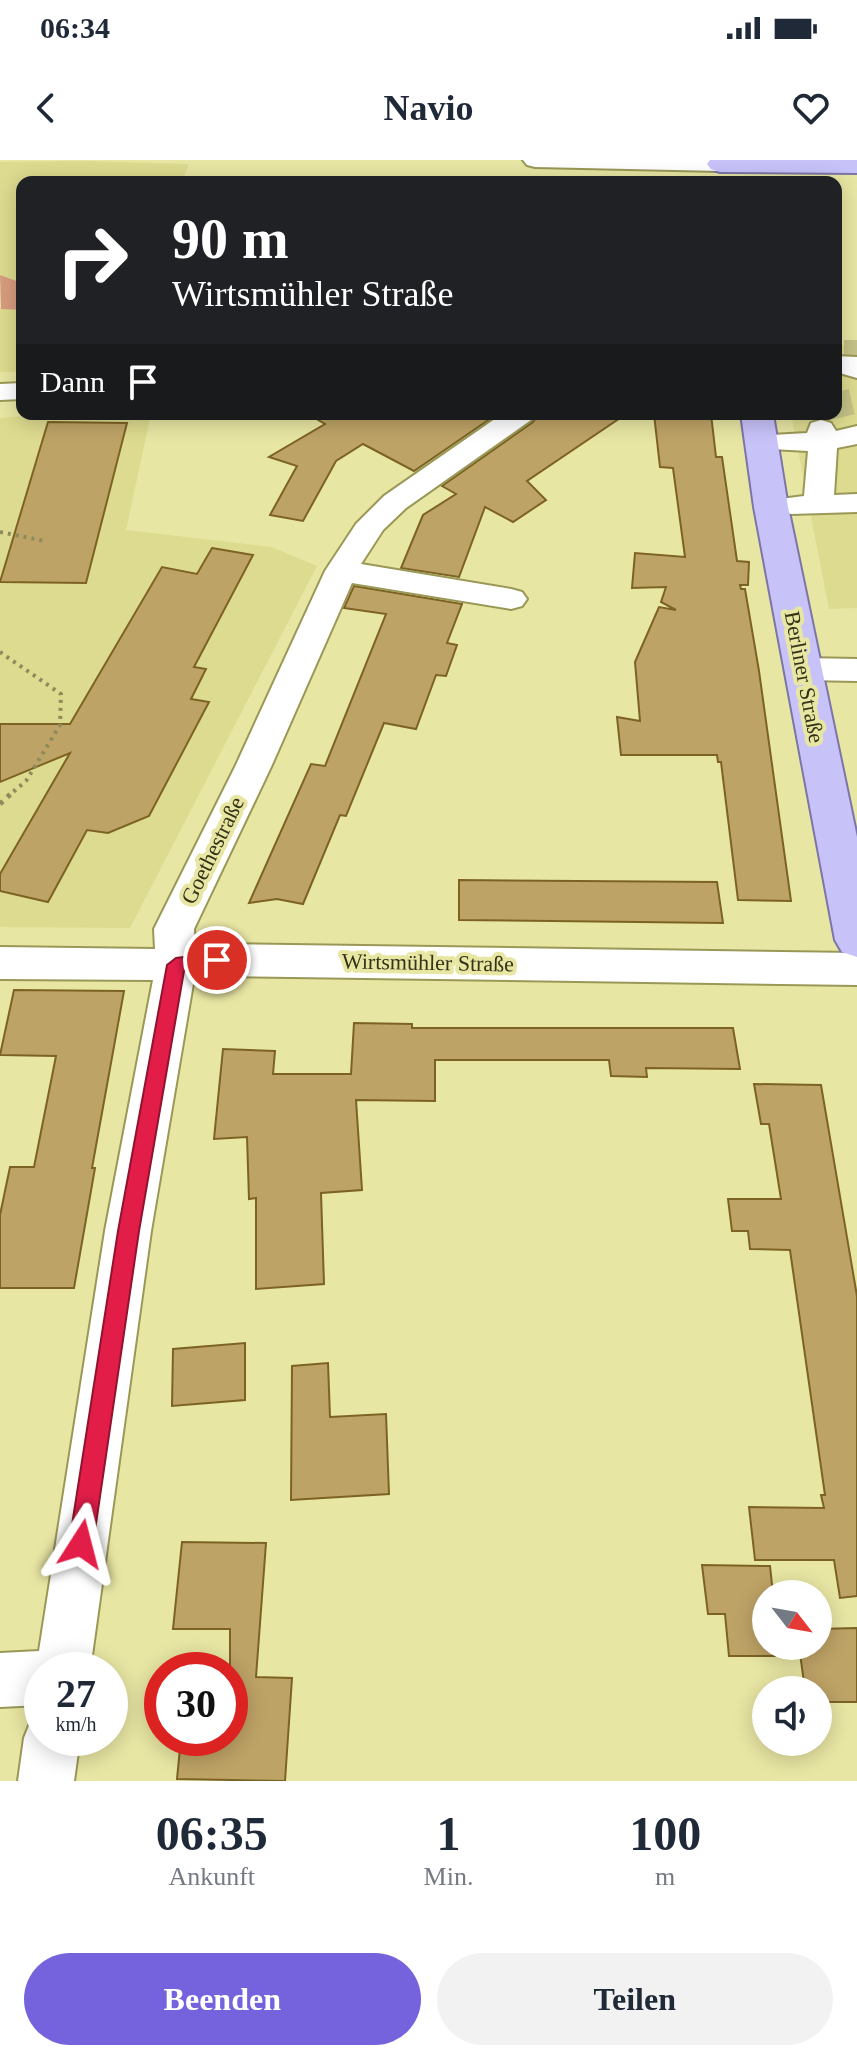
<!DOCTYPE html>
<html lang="de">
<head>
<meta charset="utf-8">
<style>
  :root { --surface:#fff; --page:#f2f2f3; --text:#1f2937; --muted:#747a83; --accent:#7562dd }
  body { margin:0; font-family:"Times New Roman",serif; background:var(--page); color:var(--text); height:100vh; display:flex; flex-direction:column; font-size:30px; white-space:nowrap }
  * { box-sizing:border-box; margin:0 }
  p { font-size:26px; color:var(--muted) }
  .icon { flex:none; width:44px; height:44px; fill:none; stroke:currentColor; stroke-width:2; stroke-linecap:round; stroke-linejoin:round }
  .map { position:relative; height:1621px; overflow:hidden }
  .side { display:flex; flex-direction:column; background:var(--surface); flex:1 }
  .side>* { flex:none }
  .top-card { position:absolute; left:16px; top:16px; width:826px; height:244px; border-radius:16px; box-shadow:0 4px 20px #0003; background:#202124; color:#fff; overflow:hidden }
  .needle { width:52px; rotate:121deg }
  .tools { position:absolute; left:752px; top:1420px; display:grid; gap:16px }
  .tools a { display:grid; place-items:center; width:80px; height:80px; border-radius:50%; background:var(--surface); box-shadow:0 4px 20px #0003; font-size:40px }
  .speed { position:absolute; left:24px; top:1492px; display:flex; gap:16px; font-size:40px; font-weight:700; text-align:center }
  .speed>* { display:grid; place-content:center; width:104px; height:104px; border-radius:50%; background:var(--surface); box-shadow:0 4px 20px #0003; line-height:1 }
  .speed small { font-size:20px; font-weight:400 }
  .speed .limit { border:12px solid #d22; background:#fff; color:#111 }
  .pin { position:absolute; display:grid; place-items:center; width:68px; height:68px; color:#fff; margin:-34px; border:4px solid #fff; border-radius:50%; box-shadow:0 2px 8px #0007 }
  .me { position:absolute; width:88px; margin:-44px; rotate:9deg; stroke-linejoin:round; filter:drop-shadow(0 0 6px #0008) }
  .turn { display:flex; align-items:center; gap:28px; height:168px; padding:0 24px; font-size:36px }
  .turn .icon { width:104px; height:104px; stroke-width:2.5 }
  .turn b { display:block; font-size:56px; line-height:68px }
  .then { display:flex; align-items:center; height:76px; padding:0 24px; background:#0003; gap:16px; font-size:30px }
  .eta { display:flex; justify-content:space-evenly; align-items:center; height:136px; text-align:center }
  .eta b { font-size:48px; font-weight:700; line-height:56px }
  .action { display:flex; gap:16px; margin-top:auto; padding:16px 24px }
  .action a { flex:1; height:92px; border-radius:48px; background:var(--accent); color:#fff; font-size:32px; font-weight:700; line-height:92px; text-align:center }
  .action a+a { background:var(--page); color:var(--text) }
  .status { display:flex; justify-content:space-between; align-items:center; height:56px; padding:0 40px; background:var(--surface); direction:ltr }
  .status svg { height:22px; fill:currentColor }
  header { display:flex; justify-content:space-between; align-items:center; height:104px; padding:0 24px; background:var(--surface); font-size:36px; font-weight:700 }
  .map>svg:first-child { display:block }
  .built { fill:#dddb8f }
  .forest { fill:#d79c7f }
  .building { fill:#bea366; stroke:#7c6324; stroke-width:2 }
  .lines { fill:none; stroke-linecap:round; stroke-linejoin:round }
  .minor-tunnel { stroke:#c4c287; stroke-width:26; stroke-dasharray:26 13; stroke-linecap:butt }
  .minor-casing { stroke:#9a9857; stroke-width:4 }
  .major-casing { stroke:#7b76a7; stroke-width:4 }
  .path-far1 { stroke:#8d8b5c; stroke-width:4; stroke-dasharray:3 5; stroke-linecap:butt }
  .path { stroke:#8d8b5c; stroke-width:5; stroke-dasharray:4 6; stroke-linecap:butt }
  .minor { fill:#fff; fill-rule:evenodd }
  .major { fill:#c7c2f8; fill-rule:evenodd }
  .route { fill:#e11d48; stroke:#92132f; stroke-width:2 }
  .labels { text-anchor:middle; stroke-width:8; stroke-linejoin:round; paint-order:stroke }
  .street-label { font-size:22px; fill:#343318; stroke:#e8e6a3 }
</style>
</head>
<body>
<div class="status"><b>06:34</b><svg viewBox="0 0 49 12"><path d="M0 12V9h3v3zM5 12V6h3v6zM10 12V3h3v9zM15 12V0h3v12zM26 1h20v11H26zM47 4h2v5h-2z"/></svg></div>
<header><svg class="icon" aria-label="back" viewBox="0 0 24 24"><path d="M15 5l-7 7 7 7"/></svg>Navio<svg class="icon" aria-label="heart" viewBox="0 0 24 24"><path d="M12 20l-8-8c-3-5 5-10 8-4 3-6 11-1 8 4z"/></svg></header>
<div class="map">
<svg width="857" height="1621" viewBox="0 0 857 1621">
  <rect width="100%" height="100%" fill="#e8e6a3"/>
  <g class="built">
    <path d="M 82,1 L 189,4 L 182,22 L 22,22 L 22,123 L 0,115 L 0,2 Z"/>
    <path d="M 0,148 L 22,150 L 22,212 L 0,212 Z"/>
    <path d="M 836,185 L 857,186 L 857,448 L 829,449 L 791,254 L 836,254 Z"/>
    <path d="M 46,254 L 151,254 L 126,370 L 271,387 L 317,406 L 130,768 L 0,767 L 0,258 Z"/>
  </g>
  <path class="forest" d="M 0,115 L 22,123 L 22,150 L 1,149 Z"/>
  <g class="building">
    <path d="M 308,254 L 497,254 L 414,311 L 363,284 L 336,301 L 303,361 L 270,355 L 297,306 L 269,297 L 325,264 Z"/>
    <path d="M 538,254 L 626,254 L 527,321 L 546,340 L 513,362 L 485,347 L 459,417 L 401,408 L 423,355 L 456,334 L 442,326 L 533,262 Z"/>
    <path d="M 654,254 L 711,254 L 716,297 L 722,297 L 737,401 L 749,402 L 748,425 L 740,425 L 741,429 L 745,429 L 759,511 L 791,741 L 738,740 L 721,602 L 718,602 L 717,595 L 621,595 L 617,557 L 640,561 L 635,502 L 659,447 L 676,450 L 661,442 L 666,427 L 632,428 L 635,393 L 685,397 L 673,308 L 660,307 Z"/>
    <path d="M 48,262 L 127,263 L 86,423 L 0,422 Z"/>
    <path d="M 212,388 L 253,395 L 194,507 L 206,509 L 191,539 L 209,542 L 149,656 L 108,673 L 87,670 L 48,742 L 0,731 L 0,714 L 70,593 L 0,622 L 0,564 L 70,564 L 162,407 L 197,414 Z"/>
    <path d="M 354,426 L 462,444 L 447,483 L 457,485 L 446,516 L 436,515 L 416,569 L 384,563 L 346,656 L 340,655 L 303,744 L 277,739 L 249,743 L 311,604 L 325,606 L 386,454 L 344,448 Z"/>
    <path d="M 459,720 L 717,722 L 723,763 L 459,760 Z"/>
    <path d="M 14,830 L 124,831 L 92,1008 L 95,1008 L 74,1128 L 0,1128 L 0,1055 L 10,1007 L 34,1007 L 56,896 L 0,895 Z"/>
    <path d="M 354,863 L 412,864 L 412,868 L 733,868 L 740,909 L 646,908 L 647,917 L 611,916 L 609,900 L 435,900 L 435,941 L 356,940 L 362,1030 L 321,1033 L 324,1124 L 256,1129 L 256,1038 L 249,1039 L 247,977 L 214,979 L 223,889 L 275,891 L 273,914 L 351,914 Z"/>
    <path d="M 754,924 L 821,925 L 857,1136 L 857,1436 L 840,1438 L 834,1400 L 755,1400 L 749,1347 L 824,1348 L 821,1335 L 825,1335 L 790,1090 L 750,1089 L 748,1071 L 732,1071 L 728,1039 L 781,1039 L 769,964 L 761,964 Z"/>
    <path d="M 245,1183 L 245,1240 L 172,1246 L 173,1189 Z"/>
    <path d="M 328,1203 L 330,1257 L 386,1254 L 389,1334 L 291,1340 L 292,1206 Z"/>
    <path d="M 182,1382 L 266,1383 L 256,1517 L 292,1518 L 285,1621 L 177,1619 L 181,1578 L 230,1578 L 230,1469 L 173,1469 Z"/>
    <path d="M 702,1405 L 770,1406 L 773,1434 L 766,1434 L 766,1486 L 780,1486 L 782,1496 L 729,1496 L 725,1454 L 708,1454 Z"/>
    <path d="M 857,1468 L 857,1542 L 818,1542 L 818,1530 L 805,1530 L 799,1486 L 818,1486 L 818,1469 Z"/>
  </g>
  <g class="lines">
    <g class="minor-tunnel">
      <path d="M 844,193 L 857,193"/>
      <path d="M 836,232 L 845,270"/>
    </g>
    <defs>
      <g id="minor">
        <path d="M 523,0 L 729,0 L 732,4 L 728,9 L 720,11 L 535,7 L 527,5 Z"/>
        <path d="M 836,196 L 857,197 L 857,218 L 836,212 Z"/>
        <path d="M 22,223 L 22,239 L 0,240 L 0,224 Z"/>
        <path d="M 502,254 L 535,254 L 531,260 L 406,348 L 383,370 L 361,404 L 511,429 L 522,432 L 527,439 L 522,446 L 511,449 L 352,423 L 271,607 L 194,769 L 195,787 L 217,784 L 857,793 L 857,825 L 217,816 L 194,818 L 151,1071 L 90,1510 L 42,1510 L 42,1545 L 0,1547 L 0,1493 L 39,1491 L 105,1071 L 153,820 L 0,819 L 0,787 L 155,789 L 154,769 L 235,607 L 325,411 L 356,364 L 384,336 Z"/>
        <path d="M 821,260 L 831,263 L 836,271 L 857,266 L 857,284 L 837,288 L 834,335 L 857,334 L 857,352 L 791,354 L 780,351 L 776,345 L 780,339 L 804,336 L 808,291 L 751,288 L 746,282 L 751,276 L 807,273 L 811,263 Z"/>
        <path d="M 804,498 L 857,499 L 857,521 L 804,520 L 792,517 L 787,509 L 792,501 Z"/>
        <path d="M 42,1554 L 42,1578 L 80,1578 L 74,1621 L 18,1621 L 24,1578 L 32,1558 Z"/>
      </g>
      <g id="major">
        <path d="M 710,0 L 857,0 L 857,13 L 720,12 L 711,9 L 707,4 Z"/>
        <path d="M 741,254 L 773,254 L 788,347 L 857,677 L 857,797 L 842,792 L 835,780 L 754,347 Z"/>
      </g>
    </defs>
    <use href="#minor" class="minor-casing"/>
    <use href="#major" class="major-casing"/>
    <g class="path-far1">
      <path d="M 0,372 L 45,381"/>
      <path d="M 0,492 L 61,534 L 60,565 L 26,621 L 13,632"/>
    </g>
    <path class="path" d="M 0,644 L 15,630"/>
    <use href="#minor" class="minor"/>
    <use href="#major" class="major"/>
  </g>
  <path class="route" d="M 217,793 L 224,795 L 226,800 L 224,805 L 184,811 L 139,1071 L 93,1384 L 90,1393 L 81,1396 L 73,1393 L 69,1384 L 118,1071 L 167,805 L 176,798 Z"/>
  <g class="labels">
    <g class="street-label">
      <text transform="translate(805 517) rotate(79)" y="8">Berliner Straße</text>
      <text transform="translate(212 690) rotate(-64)" y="8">Goethestraße</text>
      <text transform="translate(428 802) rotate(1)" y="8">Wirtsmühler Straße</text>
    </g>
  </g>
</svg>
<div class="tools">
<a><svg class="needle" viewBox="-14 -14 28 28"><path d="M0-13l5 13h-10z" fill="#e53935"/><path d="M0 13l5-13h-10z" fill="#747a83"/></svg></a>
<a><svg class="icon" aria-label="sound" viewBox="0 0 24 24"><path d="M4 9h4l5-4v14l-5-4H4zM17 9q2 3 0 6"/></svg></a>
</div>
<div class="speed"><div>27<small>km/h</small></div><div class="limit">30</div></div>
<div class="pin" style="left:217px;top:800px;background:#d93025"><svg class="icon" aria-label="arrive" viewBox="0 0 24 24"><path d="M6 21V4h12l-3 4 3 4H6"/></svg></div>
<svg class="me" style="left:81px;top:1384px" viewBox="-20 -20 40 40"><path d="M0-17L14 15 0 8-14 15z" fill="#e11d48" stroke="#fff" stroke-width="4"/></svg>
<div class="top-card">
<div class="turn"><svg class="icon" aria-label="right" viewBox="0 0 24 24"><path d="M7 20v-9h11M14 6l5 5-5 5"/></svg><div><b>90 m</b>Wirtsmühler Straße</div></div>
<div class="then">Dann<svg class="icon" aria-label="arrive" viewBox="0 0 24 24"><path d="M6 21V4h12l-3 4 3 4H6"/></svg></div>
</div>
</div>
<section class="side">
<div class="eta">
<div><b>06:35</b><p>Ankunft</p></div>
<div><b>1</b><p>Min.</p></div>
<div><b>100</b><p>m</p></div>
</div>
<div class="action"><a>Beenden</a><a>Teilen</a></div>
</section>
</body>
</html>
